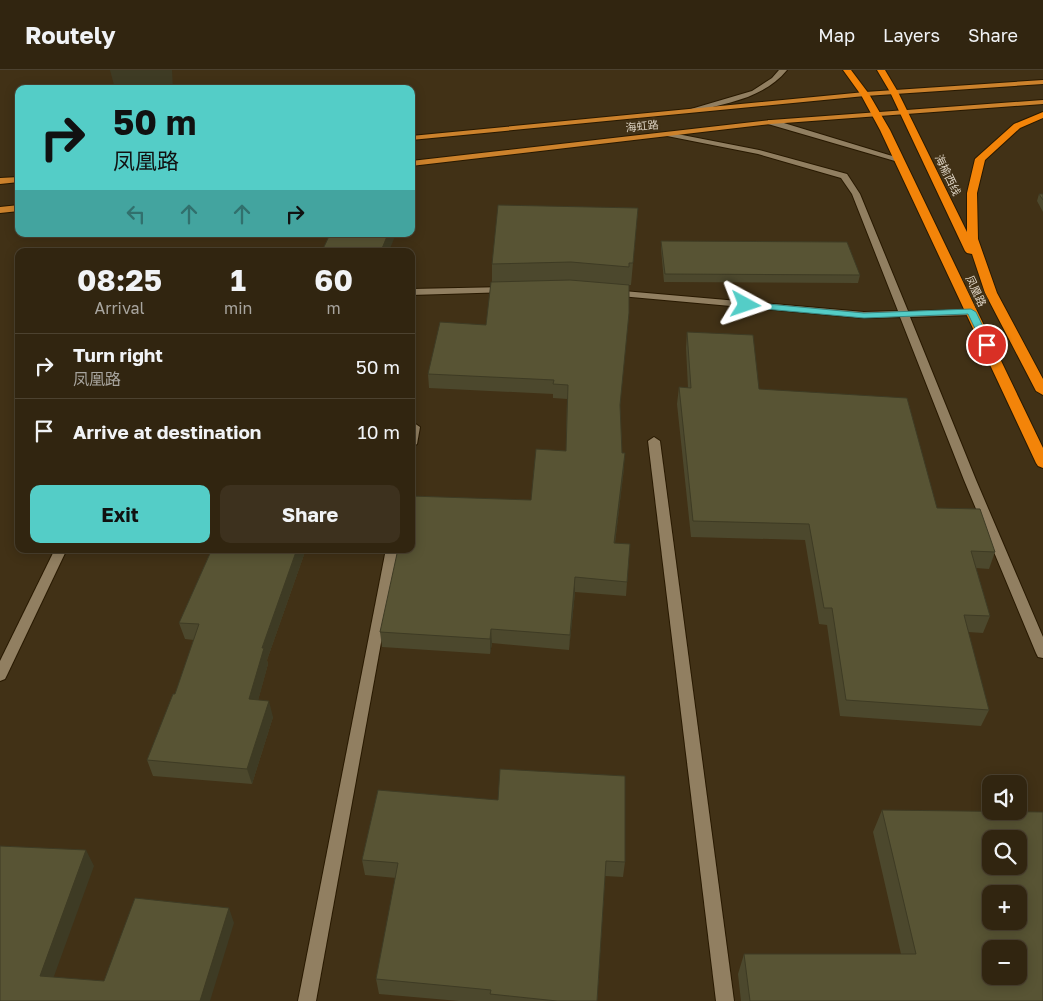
<!DOCTYPE html>
<html lang="en">
<head>
<meta charset="utf-8">
<style>
  :root { --surface:#312510; --page:#3d311e; --text:#f1f3f6; --muted:#a8a59f; --line:#4c4230; --accent:#54cdc7 }
  body { margin:0; font-family:"Golos Text","Noto Sans SC",sans-serif; background:var(--page); color:var(--text); height:100vh; display:flex; flex-direction:column; font-size:19px; white-space:nowrap }
  * { box-sizing:border-box; margin:0 }
  p { font-size:16px; color:var(--muted) }
  .icon { flex:none; width:28px; height:28px; fill:none; stroke:currentColor; stroke-width:2; stroke-linecap:round; stroke-linejoin:round }
  .map { position:relative; flex:1; overflow:hidden }
  .details { position:absolute; left:15px; top:178px; width:400px; height:305px; display:flex; flex-direction:column; background:var(--surface); border-radius:10px; box-shadow:0 2px 12px #0003,0 0 0 1px var(--line) }
  .details>* { flex:none }
  .hud { position:absolute; left:15px; top:15px; width:400px; height:152px; border-radius:10px; box-shadow:0 2px 12px #0003,0 0 0 1px var(--line); background:#54cdc7; color:#111; overflow:hidden }
  .fabs { position:absolute; left:982px; top:705px; display:grid; gap:10px }
  .fabs a { display:grid; place-items:center; width:45px; height:45px; border-radius:10px; background:var(--surface); box-shadow:0 2px 12px #0003,0 0 0 1px var(--line); font-size:25px }
  .pin { position:absolute; display:grid; place-items:center; width:42px; height:42px; color:#fff; margin:-21px; border:2px solid #fff; border-radius:50%; box-shadow:0 1px 5px #0007 }
  .me { position:absolute; width:55px; margin:-28px; rotate:95deg; stroke-linejoin:round; filter:drop-shadow(0 0 4px #0008) }
  .turn { display:flex; align-items:center; gap:18px; height:105px; padding:0 15px; font-size:22px }
  .turn .icon { width:65px; height:65px; stroke-width:2.5 }
  .turn b { display:block; font-size:35px; line-height:42px }
  .lanes { display:flex; align-items:center; height:48px; padding:0 15px; background:#0003; justify-content:center; gap:25px; direction:ltr }
  .lanes .off { opacity:.35 }
  .eta { display:flex; justify-content:space-evenly; align-items:center; height:85px; text-align:center }
  .eta b { font-size:30px; font-weight:700; line-height:35px }
  .action { display:flex; gap:10px; margin-top:auto; padding:10px 15px }
  .action a { flex:1; height:58px; border-radius:10px; background:var(--accent); color:#111; font-size:20px; font-weight:700; line-height:58px; text-align:center }
  .action a+a { background:var(--page); color:var(--text) }
  ul { padding:0; list-style:none }
  li { display:flex; align-items:center; gap:15px; height:65px; padding:0 15px; border-top:1px solid var(--line) }
  li div { flex:1 }
  li b { display:block; font-size:19px }
  li em { font-style:normal }
  header { display:flex; align-items:center; gap:30px; box-sizing:border-box; height:70px; padding:0 25px; background:var(--surface); border-bottom:1px solid var(--line) }
  header strong { font-size:24px }
  nav { display:flex; gap:28px; margin-inline-start:auto; font-size:18px }
  .map>svg:first-child { display:block }
  .lines { fill:none; stroke-linecap:round; stroke-linejoin:round }
  .street-casing { stroke:#281900; stroke-width:2 }
  .secondary-casing { stroke:#281900; stroke-width:2 }
  .primary-casing { stroke:#281900; stroke-width:2 }
  .highway-casing { stroke:#281900; stroke-width:2 }
  .street { fill:#917f61; fill-rule:evenodd }
  .secondary { fill:#917f61; fill-rule:evenodd }
  .primary { fill:#cc822c; fill-rule:evenodd }
  .highway { fill:#f38409; fill-rule:evenodd }
  .wall { fill:#4c482d }
  .shaded-wall { fill:#3e3b24 }
  .building { fill:#585434; stroke:#3e3b24; fill-rule:evenodd }
  .route { fill:#54cdc7; stroke:#378581 }
  .labels { text-anchor:middle; stroke-width:5; stroke-linejoin:round; paint-order:stroke }
  .far-street-label { font-size:11px; fill:#ddd3c3; stroke:#413116 }
</style>
</head>
<body>
<header>
<strong>Routely</strong>
<nav><a>Map</a><a>Layers</a><a>Share</a></nav>
</header>
<div class="map">
<svg width="1043" height="931" viewBox="0 0 1043 931">
  <rect width="100%" height="100%" fill="#413116"/>
  <g class="lines">
    <defs>
      <g id="street">
        <path d="M 667,62 L 759,80 L 847,104 L 860,124 L 908,241 L 975,240 L 976,242 L 971,245 L 910,247 L 976,410 L 1043,567 L 1043,588 L 1038,587 L 1036,583 L 964,410 L 900,247 L 864,248 L 609,225 L 607,223 L 612,220 L 864,242 L 898,241 L 852,124 L 841,108 L 758,84 L 667,66 Z"/>
        <path d="M 507,217 L 512,220 L 510,222 L 411,225 L 411,219 Z"/>
        <path d="M 414,353 L 420,357 L 417,374 L 411,378 L 411,354 Z"/>
        <path d="M 654,367 L 660,371 L 734,931 L 716,931 L 648,371 Z"/>
        <path d="M 55,479 L 67,479 L 7,605 L 5,609 L 0,611 L 0,591 Z"/>
        <path d="M 386,479 L 398,479 L 316,931 L 298,931 Z"/>
      </g>
      <g id="secondary">
        <path d="M 779,0 L 787,0 C 764,28 728,33 695,41 L 691,39 L 752,21 L 772,8 Z"/>
        <path d="M 768,50 L 774,50 L 902,89 L 895,91 L 768,54 Z"/>
      </g>
      <g id="primary">
        <path d="M 1043,10 L 1043,14 L 865,26 L 411,70 L 411,66 L 865,22 Z"/>
        <path d="M 1043,30 L 1043,34 L 771,54 L 411,96 L 411,91 L 771,50 Z"/>
        <path d="M 19,107 L 19,112 L 0,114 L 0,108 Z"/>
        <path d="M 19,135 L 19,141 L 0,143 L 0,137 Z"/>
      </g>
      <g id="highway">
        <path d="M 843,0 L 851,0 L 869,24 L 890,60 L 1043,378 L 1043,398 L 1038,396 L 1036,393 L 880,60 L 861,25 Z"/>
        <path d="M 877,0 L 885,0 L 898,22 L 967,162 L 967,123 L 975,89 L 1014,54 L 1043,42 L 1043,48 L 1020,58 L 985,90 L 977,123 L 978,169 L 997,223 L 1043,309 L 1043,325 L 1036,321 L 985,223 L 972,184 L 967,183 L 965,181 L 890,22 Z"/>
      </g>
    </defs>
    <use href="#street" class="street-casing"/>
    <use href="#secondary" class="secondary-casing"/>
    <use href="#primary" class="primary-casing"/>
    <use href="#highway" class="highway-casing"/>
    <use href="#street" class="street"/>
    <use href="#secondary" class="secondary"/>
    <use href="#primary" class="primary"/>
    <use href="#highway" class="highway"/>
  </g>
  <g class="wall">
    <path d="M 1039,124 L 1043,124 L 1043,142 L 1037,131 Z"/>
    <path d="M 638,138 L 631,215 L 628,215 L 620,337 L 622,383 L 624,398 L 615,473 L 627,512 L 626,526 L 575,522 L 569,580 L 492,573 L 490,584 L 382,577 L 380,562 L 531,430 L 566,381 L 567,329 L 553,328 L 553,324 L 429,318 L 428,304 L 486,255 L 492,212 L 492,194 Z"/>
    <path d="M 661,171 L 860,205 L 858,213 L 664,212 L 661,179 Z"/>
    <path d="M 687,262 L 759,319 L 937,438 L 995,482 L 989,499 L 976,498 L 990,546 L 983,563 L 968,562 L 989,640 L 981,656 L 840,646 L 827,555 L 819,554 L 805,470 L 691,467 L 677,334 L 679,317 L 688,318 L 686,278 Z"/>
    <path d="M 212,479 L 306,479 L 267,590 L 268,594 L 258,630 L 273,647 L 252,714 L 153,706 L 147,690 L 175,624 L 194,570 L 185,569 L 179,553 Z"/>
    <path d="M 378,720 L 625,792 L 623,807 L 605,806 L 597,931 L 459,931 L 379,924 L 376,909 L 396,808 L 365,805 L 362,790 Z"/>
    <path d="M 882,740 L 1043,931 L 741,931 L 738,904 L 744,884 L 901,884 L 873,762 Z"/>
  </g>
  <g class="shaded-wall">
    <path d="M 110,0 L 172,0 L 173,19 L 115,19 Z"/>
    <path d="M 388,164 L 396,164 L 389,181 L 381,181 Z"/>
    <path d="M 625,383 L 624,398 L 613,487 L 614,473 Z"/>
    <path d="M 297,479 L 306,479 L 267,590 L 268,594 L 254,646 L 249,629 L 262,578 Z"/>
    <path d="M 575,507 L 575,522 L 569,580 L 570,565 Z"/>
    <path d="M 491,559 L 492,573 L 490,584 L 490,569 Z"/>
    <path d="M 269,631 L 273,647 L 252,714 L 247,699 Z"/>
    <path d="M 86,780 L 94,796 L 49,920 L 40,906 Z"/>
    <path d="M 229,838 L 234,853 L 210,931 L 200,931 Z"/>
  </g>
  <g class="building">
    <path d="M 1039,124 L 1043,124 L 1043,130 Z"/>
    <path d="M 498,135 L 638,138 L 633,193 L 629,193 L 629,197 L 571,192 L 492,194 Z"/>
    <path d="M 330,164 L 388,164 L 381,181 L 322,181 Z"/>
    <path d="M 661,171 L 847,172 L 860,205 L 665,204 Z"/>
    <path d="M 570,210 L 629,215 L 629,243 L 620,335 L 622,383 L 625,383 L 614,473 L 630,474 L 627,512 L 575,507 L 570,565 L 491,559 L 490,569 L 380,562 L 398,479 L 411,479 L 411,426 L 531,430 L 536,379 L 566,381 L 568,315 L 553,314 L 554,310 L 428,304 L 440,252 L 486,255 L 491,212 Z"/>
    <path d="M 687,262 L 753,265 L 759,319 L 907,328 L 937,438 L 980,439 L 995,482 L 971,481 L 990,546 L 964,545 L 989,640 L 846,630 L 832,538 L 824,538 L 809,454 L 693,451 L 679,317 L 691,318 Z"/>
    <path d="M 212,479 L 297,479 L 262,578 L 264,578 L 249,629 L 269,631 L 247,699 L 147,690 L 173,624 L 175,624 L 199,554 L 179,553 Z"/>
    <path d="M 500,699 L 625,706 L 625,792 L 606,791 L 597,931 L 557,931 L 490,924 L 491,920 L 376,909 L 398,793 L 362,790 L 378,720 L 498,730 Z"/>
    <path d="M 882,740 L 1043,742 L 1043,931 L 750,931 L 744,884 L 916,884 ZM 991,769 L 1019,769 L 1019,796 L 991,796 ZM 991,824 L 1019,824 L 1019,851 L 991,851 ZM 991,879 L 1019,879 L 1019,906 L 991,906 Z"/>
    <path d="M 0,776 L 86,780 L 40,906 L 104,911 L 135,828 L 229,838 L 200,931 L 0,931 Z"/>
  </g>
  <path class="route" d="M 746,232 L 864,243 L 971,239 L 976,242 L 992,275 L 987,278 L 984,277 L 968,244 L 864,248 L 743,237 L 743,233 Z"/>
  <g class="labels">
    <g class="far-street-label">
      <text transform="translate(642 56) rotate(-6)" y="4">海虹路</text>
      <text transform="translate(948 105) rotate(64)" y="4">海榆西线</text>
      <text transform="translate(976 221) rotate(65)" y="4">凤凰路</text>
    </g>
  </g>
</svg>
<div class="fabs">
<a><svg class="icon" aria-label="sound" viewBox="0 0 24 24"><path d="M4 9h4l5-4v14l-5-4H4zM17 9q2 3 0 6"/></svg></a>
<a><svg class="icon" aria-label="search" viewBox="0 0 24 24"><circle cx="10" cy="10" r="6"/><path d="M15 15l6 6"/></svg></a>
<a>+</a>
<a>−</a>
</div>
<div class="pin" style="left:987px;top:275px;background:#d93025"><svg class="icon" aria-label="arrive" viewBox="0 0 24 24"><path d="M6 21V4h12l-3 4 3 4H6"/></svg></div>
<svg class="me" style="left:746px;top:235px" viewBox="-20 -20 40 40"><path d="M0-17L14 15 0 8-14 15z" fill="#54cdc7" stroke="#fff" stroke-width="4"/></svg>
<div class="hud">
<div class="turn"><svg class="icon" aria-label="right" viewBox="0 0 24 24"><path d="M7 20v-9h11M14 6l5 5-5 5"/></svg><div><b>50 m</b>凤凰路</div></div>
<div class="lanes"><svg class="icon off" aria-label="left" viewBox="0 0 24 24"><path d="M17 20v-9H6M10 6l-5 5 5 5"/></svg><svg class="icon off" aria-label="ahead" viewBox="0 0 24 24"><path d="M12 20V5M6 11l6-6 6 6"/></svg><svg class="icon off" aria-label="ahead" viewBox="0 0 24 24"><path d="M12 20V5M6 11l6-6 6 6"/></svg><svg class="icon" aria-label="right" viewBox="0 0 24 24"><path d="M7 20v-9h11M14 6l5 5-5 5"/></svg></div>
</div>
<section class="details">
<div class="eta">
<div><b>08:25</b><p>Arrival</p></div>
<div><b>1</b><p>min</p></div>
<div><b>60</b><p>m</p></div>
</div>
<ul>
<li><svg class="icon" aria-label="right" viewBox="0 0 24 24"><path d="M7 20v-9h11M14 6l5 5-5 5"/></svg><div><b>Turn right</b><p>凤凰路</p></div><em>50 m</em></li>
<li><svg class="icon" aria-label="arrive" viewBox="0 0 24 24"><path d="M6 21V4h12l-3 4 3 4H6"/></svg><div><b>Arrive at destination</b></div><em>10 m</em></li>
</ul>
<div class="action"><a>Exit</a><a>Share</a></div>
</section>
</div>
</body>
</html>
